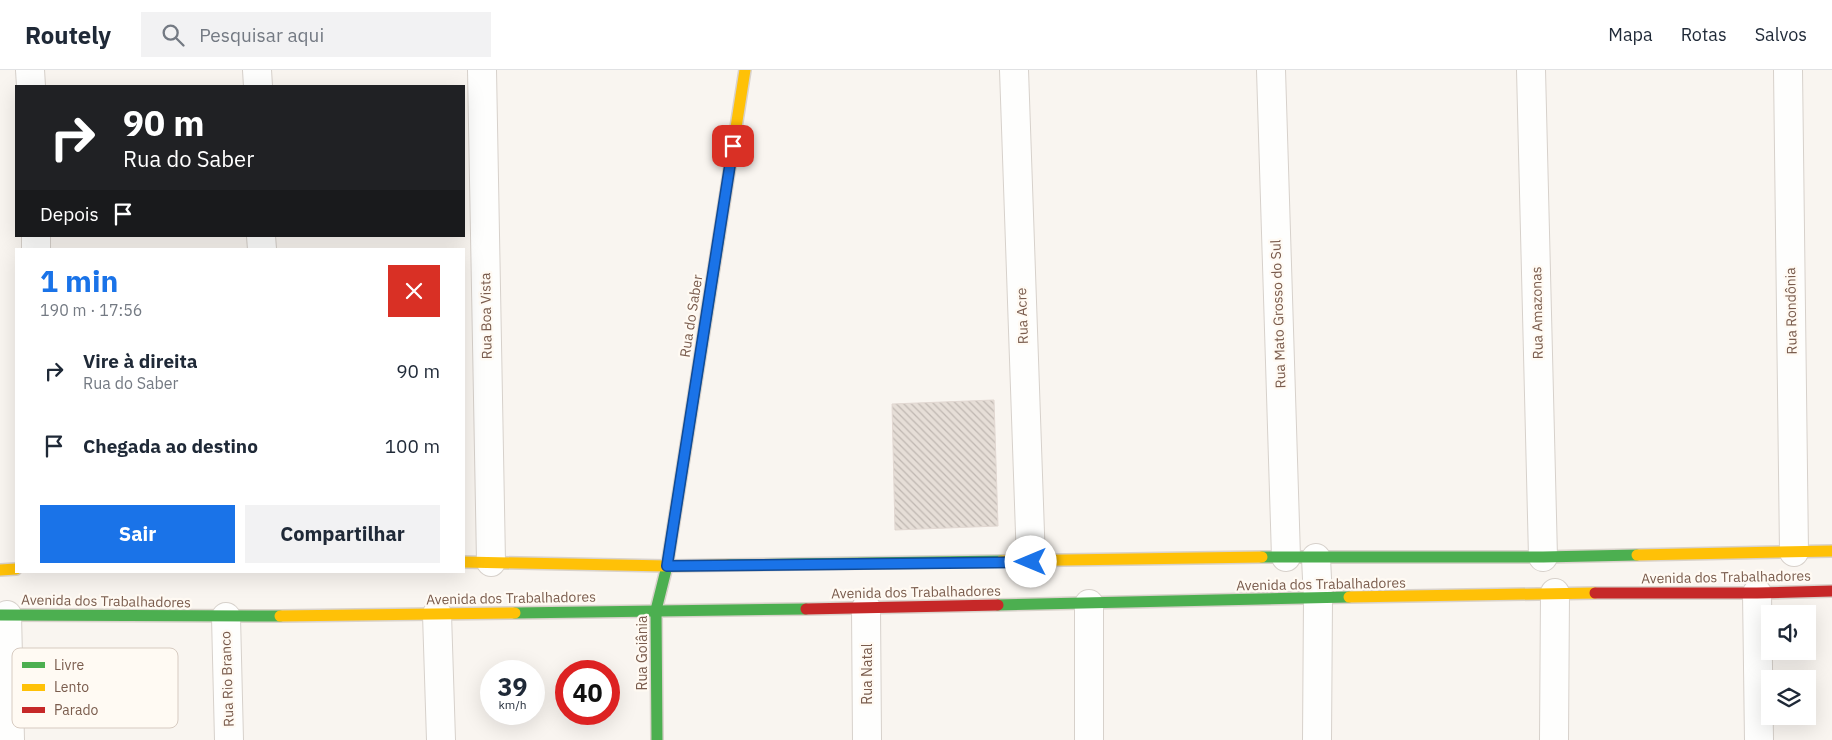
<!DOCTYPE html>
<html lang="pt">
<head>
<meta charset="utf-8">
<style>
  :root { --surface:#fff; --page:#f2f2f3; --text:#1f2937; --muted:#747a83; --line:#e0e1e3; --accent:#1a73e8 }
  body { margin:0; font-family:"IBM Plex Sans",sans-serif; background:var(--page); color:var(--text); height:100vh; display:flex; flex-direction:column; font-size:19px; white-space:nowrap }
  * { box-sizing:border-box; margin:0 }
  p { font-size:16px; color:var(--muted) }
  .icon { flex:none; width:28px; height:28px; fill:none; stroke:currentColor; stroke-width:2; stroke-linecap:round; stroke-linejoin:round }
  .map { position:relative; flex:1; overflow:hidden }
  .side { position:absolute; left:15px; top:178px; width:450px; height:325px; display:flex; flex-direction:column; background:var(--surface); border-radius:0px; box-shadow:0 5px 20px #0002 }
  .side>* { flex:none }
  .guide { position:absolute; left:15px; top:15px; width:450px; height:152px; border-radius:0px; box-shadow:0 5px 20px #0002; background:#202124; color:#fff; overflow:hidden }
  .fabs { position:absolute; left:1761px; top:535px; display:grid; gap:10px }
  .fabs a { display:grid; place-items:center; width:55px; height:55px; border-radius:0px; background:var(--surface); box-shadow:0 5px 20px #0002; font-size:25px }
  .speed { position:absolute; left:480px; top:590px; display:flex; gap:10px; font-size:25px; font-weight:700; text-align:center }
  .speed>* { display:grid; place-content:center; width:65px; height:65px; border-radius:50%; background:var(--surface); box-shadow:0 5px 20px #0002; line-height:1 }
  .speed small { font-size:12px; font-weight:400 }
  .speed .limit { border:8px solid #d22; background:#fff; color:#111 }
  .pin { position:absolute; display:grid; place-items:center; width:42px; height:42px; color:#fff; margin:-21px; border-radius:10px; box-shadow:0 2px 8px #0006 }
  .me { position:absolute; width:55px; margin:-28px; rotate:270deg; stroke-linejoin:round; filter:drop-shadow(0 0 4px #0008) }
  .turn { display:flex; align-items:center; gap:18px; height:105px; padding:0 25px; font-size:22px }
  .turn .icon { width:65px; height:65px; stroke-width:2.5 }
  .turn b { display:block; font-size:35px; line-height:42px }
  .then { display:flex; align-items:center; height:48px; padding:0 25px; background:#0003; gap:10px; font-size:19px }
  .round { display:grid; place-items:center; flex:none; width:52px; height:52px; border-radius:0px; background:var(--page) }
  .head { display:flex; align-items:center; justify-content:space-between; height:85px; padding:0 25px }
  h1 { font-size:30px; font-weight:800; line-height:38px; color:var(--accent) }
  .cta { display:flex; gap:10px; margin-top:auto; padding:10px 25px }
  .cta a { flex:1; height:58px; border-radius:0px; background:var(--accent); color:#fff; font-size:20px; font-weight:800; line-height:58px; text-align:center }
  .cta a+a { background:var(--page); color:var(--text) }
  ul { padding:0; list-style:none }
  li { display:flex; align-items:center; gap:15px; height:75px; padding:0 25px }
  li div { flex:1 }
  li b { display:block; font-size:19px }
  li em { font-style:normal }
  header { display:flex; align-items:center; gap:30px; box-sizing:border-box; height:70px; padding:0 25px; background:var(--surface); border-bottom:1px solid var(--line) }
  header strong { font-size:24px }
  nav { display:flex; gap:28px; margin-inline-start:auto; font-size:18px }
  .search { width:350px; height:45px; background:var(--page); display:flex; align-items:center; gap:12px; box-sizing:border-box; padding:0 18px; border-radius:0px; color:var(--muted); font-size:19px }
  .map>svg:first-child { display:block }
  .building { fill:url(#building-back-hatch); stroke:#e2d8d2 }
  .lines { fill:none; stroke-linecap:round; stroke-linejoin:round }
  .street-casing { stroke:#d7d1cb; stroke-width:30 }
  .fast-casing { stroke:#d9d2cb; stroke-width:14 }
  .slow-casing { stroke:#d9d2cb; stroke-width:14 }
  .jam-casing { stroke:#d9d2cb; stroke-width:14 }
  .street { stroke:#fefefd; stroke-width:28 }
  .fast { stroke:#4caf50; stroke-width:11 }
  .slow { stroke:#ffc107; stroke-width:11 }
  .jam { stroke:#c62828; stroke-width:11 }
  .route-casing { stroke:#114b97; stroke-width:12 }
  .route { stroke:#1a73e8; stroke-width:9 }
  .labels { text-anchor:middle; stroke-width:4.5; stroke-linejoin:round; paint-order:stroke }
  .street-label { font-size:14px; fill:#7a5c4d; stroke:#fffaf3 }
  .key { fill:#fffaf3; stroke:#d7cbc1; stroke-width:1 }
  .key-label { font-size:14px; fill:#7a5c4d }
</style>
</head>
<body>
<header>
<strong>Routely</strong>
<div class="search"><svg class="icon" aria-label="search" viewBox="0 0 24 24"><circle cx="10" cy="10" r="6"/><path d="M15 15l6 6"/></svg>Pesquisar aqui</div>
<nav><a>Mapa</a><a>Rotas</a><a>Salvos</a></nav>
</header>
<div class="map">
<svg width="1832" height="670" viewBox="0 0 1832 670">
  <defs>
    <pattern id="building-back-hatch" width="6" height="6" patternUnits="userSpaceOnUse" patternTransform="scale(1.25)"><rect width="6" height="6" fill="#e6ded7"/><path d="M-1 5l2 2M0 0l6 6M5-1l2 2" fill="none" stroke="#bfb7b1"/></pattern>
  </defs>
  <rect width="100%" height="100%" fill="#f9f5f0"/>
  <path class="building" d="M 994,330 L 998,456 L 895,460 L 892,334 Z"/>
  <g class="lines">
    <defs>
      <g id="street">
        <path d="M 30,0 L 31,16"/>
        <path d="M 257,0 L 258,16"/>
        <path d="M 482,0 L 491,492"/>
        <path d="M 1014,0 L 1031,492"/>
        <path d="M 1271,0 L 1286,487"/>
        <path d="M 1531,0 L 1543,487"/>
        <path d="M 1788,0 L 1794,482"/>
        <path d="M 36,166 L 36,179"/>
        <path d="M 261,166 L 262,179"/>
        <path d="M 1316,488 L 1318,529 L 1317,670"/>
        <path d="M 1757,523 L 1759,670"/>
        <path d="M 866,538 L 867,670"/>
        <path d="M 437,544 L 441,670"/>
        <path d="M 7,545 L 10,670"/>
        <path d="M 226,547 L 229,670"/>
        <path d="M 1089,670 L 1089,534"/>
        <path d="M 1554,670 L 1555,523"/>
      </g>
      <g id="fast">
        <path d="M 1262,487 L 1543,487 L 1637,485"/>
        <path d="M 728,495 L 1001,491"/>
        <path d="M 998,535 L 1349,527"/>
        <path d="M 515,543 L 806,539"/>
        <path d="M 0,545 L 280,546"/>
        <path d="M 657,670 L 656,540 L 667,496 L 719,166"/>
      </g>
      <g id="slow">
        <path d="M 719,166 L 745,0"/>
        <path d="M 1637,485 L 1832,481"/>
        <path d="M 1001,491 L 1262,487"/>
        <path d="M 464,492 L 667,496 L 728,495"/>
        <path d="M 0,500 L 16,499"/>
        <path d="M 1349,527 L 1595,523"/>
        <path d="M 280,546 L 515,543"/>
      </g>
      <g id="jam">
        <path d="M 1595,523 L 1757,523 L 1832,521"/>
        <path d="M 806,539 L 998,535"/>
      </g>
    </defs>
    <use href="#street" class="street-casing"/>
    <use href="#fast" class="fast-casing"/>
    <use href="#slow" class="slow-casing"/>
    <use href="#jam" class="jam-casing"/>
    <use href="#street" class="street"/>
    <use href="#fast" class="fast"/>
    <use href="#slow" class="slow"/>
    <use href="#jam" class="jam"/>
  </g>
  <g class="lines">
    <defs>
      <path id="route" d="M 733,76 L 667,496 L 1031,492"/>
    </defs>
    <use href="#route" class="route-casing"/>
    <use href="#route" class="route"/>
  </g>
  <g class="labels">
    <g class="street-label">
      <text transform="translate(1791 241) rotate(-91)" y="5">Rua Rondônia</text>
      <text transform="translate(1537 243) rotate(-91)" y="5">Rua Amazonas</text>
      <text transform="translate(1278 244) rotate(-92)" y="5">Rua Mato Grosso do Sul</text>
      <text transform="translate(486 246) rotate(-91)" y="5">Rua Boa Vista</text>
      <text transform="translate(691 246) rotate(-81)" y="5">Rua do Saber</text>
      <text transform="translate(1022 246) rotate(-92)" y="5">Rua Acre</text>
      <text transform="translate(1726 507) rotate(-1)" y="5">Avenida dos Trabalhadores</text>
      <text transform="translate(1321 514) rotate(-1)" y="5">Avenida dos Trabalhadores</text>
      <text transform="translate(916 522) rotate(-1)" y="5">Avenida dos Trabalhadores</text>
      <text transform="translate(511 528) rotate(-1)" y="5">Avenida dos Trabalhadores</text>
      <text transform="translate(106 531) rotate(1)" y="5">Avenida dos Trabalhadores</text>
      <text transform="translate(642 583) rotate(-90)" y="5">Rua Goiânia</text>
      <text transform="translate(867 604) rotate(-90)" y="5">Rua Natal</text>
      <text transform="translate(227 609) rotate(-92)" y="5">Rua Rio Branco</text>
    </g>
  </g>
  <rect x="12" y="578" width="166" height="80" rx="8" class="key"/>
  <rect x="22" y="592" width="23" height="6" fill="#4caf50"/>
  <rect x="22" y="614" width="23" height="7" fill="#ffc107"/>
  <rect x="22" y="637" width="23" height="6" fill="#c62828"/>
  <g class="key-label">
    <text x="54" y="600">Livre</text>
    <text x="54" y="622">Lento</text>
    <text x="54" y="645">Parado</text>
  </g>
</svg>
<div class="fabs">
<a><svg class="icon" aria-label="sound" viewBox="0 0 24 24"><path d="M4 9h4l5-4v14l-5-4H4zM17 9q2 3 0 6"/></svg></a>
<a><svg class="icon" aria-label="layers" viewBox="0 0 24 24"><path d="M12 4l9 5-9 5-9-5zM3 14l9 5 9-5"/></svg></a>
</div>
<div class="speed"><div>39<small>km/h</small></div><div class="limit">40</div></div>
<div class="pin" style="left:733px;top:76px;background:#d93025"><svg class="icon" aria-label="arrive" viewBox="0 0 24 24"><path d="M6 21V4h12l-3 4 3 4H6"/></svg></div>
<svg class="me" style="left:1031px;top:492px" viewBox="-20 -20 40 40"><circle r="19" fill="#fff"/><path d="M0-13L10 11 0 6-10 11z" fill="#1a73e8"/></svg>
<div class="guide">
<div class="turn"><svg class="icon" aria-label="right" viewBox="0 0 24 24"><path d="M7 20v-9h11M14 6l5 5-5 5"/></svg><div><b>90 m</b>Rua do Saber</div></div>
<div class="then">Depois<svg class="icon" aria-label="arrive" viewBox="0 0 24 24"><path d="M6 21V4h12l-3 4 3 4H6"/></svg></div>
</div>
<section class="side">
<div class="head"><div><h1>1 min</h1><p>190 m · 17:56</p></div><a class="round" style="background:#d93025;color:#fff"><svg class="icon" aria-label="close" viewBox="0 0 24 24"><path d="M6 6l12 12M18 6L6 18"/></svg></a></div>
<ul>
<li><svg class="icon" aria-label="right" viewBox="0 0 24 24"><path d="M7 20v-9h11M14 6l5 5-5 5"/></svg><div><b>Vire à direita</b><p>Rua do Saber</p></div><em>90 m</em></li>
<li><svg class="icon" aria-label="arrive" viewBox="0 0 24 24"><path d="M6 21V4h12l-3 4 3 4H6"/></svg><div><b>Chegada ao destino</b></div><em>100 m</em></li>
</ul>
<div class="cta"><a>Sair</a><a>Compartilhar</a></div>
</section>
</div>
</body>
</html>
